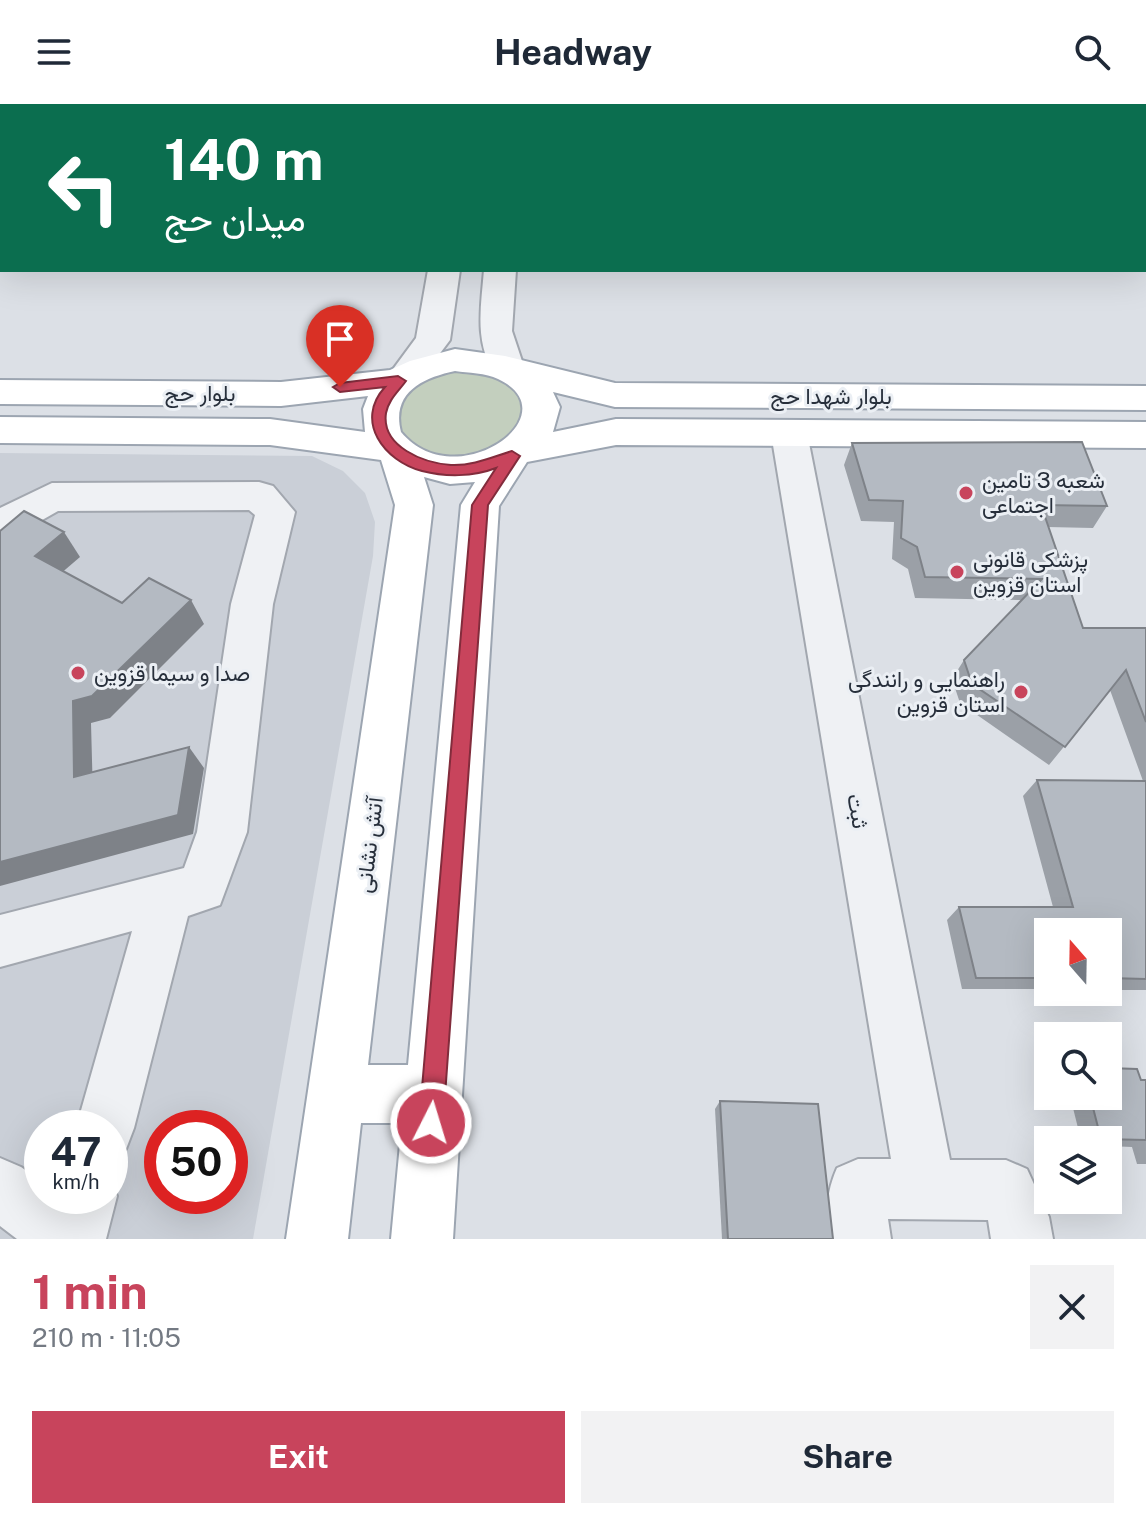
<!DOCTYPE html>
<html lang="en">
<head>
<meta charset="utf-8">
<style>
  :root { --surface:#fff; --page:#f2f2f3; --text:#1f2937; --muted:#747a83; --accent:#c8445c }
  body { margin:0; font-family:"Public Sans",Vazirmatn,sans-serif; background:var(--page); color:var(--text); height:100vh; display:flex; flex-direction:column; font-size:30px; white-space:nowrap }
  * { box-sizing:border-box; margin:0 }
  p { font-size:26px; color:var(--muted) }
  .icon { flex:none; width:44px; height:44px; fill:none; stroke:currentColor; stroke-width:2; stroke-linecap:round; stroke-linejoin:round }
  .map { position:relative; height:1135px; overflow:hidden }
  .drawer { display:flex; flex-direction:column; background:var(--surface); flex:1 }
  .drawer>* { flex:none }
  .top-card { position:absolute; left:0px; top:0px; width:1146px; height:168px; box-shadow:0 8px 32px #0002; background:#0b6e4f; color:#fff; overflow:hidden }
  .needle { width:52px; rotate:340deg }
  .controls { position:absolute; left:1034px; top:814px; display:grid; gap:16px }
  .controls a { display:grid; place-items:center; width:88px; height:88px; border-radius:0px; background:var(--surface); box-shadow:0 8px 32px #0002; font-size:40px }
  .speed { position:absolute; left:24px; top:1006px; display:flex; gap:16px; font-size:40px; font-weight:700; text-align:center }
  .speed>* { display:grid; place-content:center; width:104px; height:104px; border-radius:50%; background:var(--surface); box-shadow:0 8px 32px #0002; line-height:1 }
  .speed small { font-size:20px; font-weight:400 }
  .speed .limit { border:12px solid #d22; background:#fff; color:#111 }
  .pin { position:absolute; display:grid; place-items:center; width:68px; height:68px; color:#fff; margin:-82px -34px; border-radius:50% 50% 50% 0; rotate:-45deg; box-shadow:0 0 8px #0007 }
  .pin .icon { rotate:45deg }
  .me { position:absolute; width:88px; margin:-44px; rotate:5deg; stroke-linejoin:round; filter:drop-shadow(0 0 6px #0008) }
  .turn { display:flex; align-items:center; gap:28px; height:168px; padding:0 32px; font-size:36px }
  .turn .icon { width:104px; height:104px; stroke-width:2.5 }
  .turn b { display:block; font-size:56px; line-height:68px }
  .round { display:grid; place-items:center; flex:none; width:84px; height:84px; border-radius:0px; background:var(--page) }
  .headline { display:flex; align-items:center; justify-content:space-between; height:136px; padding:0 32px }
  h1 { font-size:48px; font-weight:700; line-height:60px; color:var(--accent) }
  .button { display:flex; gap:16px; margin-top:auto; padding:16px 32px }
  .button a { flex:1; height:92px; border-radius:0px; background:var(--accent); color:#fff; font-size:32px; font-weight:700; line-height:92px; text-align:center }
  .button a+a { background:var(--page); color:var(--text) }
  header { display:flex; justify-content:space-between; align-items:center; height:104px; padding:0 32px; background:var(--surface); font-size:36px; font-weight:700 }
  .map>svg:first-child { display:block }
  .built { fill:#cacfd7; fill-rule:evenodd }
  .green { fill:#c3cfbe }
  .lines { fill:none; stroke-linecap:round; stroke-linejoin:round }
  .minor-casing { stroke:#a2a7af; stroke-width:4 }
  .major-casing { stroke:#9ca5b1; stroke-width:4 }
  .minor { fill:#eff1f4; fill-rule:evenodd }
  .major { fill:#fff; fill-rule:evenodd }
  .wall { fill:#9ba0a7 }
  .shaded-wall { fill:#7e8288 }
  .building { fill:#b4bac2; stroke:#7e8288; stroke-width:2 }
  .route { fill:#c8445c; stroke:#822c3c; stroke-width:2 }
  .poi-dot { fill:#c8445c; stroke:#ebeff4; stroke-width:3 }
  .labels { text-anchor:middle; stroke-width:6; stroke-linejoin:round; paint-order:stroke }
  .street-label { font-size:22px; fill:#272f3b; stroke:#ebeff4 }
  .poi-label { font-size:22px; fill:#272f3b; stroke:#ebeff4; text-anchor:start }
</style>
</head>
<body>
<header><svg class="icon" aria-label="menu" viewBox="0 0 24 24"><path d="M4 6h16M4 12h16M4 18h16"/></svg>Headway<svg class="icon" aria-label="search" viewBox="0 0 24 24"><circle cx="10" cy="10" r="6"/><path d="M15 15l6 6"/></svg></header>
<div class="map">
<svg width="1146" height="1135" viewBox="0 0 1146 1135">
  <rect width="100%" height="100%" fill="#dce0e6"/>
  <path class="built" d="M 0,349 L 312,352 L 343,367 L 365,389 L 375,418 L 373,452 L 253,1135 L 0,1135 ZM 42,1024 L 110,1024 L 110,1092 L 42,1092 ZM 162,1024 L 230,1024 L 230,1092 L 162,1092 Z"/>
  <path class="green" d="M 450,262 L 512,274 L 529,317 L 482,354 L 434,355 L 397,335 L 396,290 Z"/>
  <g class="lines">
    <defs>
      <g id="minor">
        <path d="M 487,0 L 515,0 L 516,2 L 488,2 Z"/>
        <path d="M 428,166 L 460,166 L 450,236 L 417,280 L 405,283 L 393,280 L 388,272 L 416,234 Z"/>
        <path d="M 484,166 L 516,166 L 512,227 L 524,263 L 519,271 L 507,274 L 495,271 C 474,238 481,203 484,166 Z"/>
        <path d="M 789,316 L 802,320 L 807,329 L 950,1056 L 1006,1056 L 1027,1065 L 1049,1113 L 1053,1135 L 991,1135 L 988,1116 L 888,1115 L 891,1135 L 829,1135 C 826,1108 826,1089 837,1064 L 858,1055 L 891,1055 L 771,329 L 776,320 Z"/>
        <path d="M 259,378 L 273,382 L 295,408 L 273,500 L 247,728 L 220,801 L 188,812 L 134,1024 L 126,1045 L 110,1051 L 110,1024 L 76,1024 L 132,827 L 0,863 L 0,811 L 184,764 L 197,728 L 231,500 L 255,411 L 249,406 L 58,407 L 14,432 L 0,437 L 0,404 L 52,379 Z"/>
        <path d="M 0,1054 L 21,1063 L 42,1078 L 42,1092 L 110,1092 L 110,1075 L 117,1092 L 106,1135 L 17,1135 L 0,1122 Z"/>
      </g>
      <path id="major" d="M 455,245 L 505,252 L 615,279 L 1146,282 L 1146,306 L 615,303 L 553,288 L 560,303 L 553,328 L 616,315 L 1146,318 L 1146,344 L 616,341 L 527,358 L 499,402 L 453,1135 L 391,1135 L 402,1019 L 361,1019 L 348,1135 L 286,1135 L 395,401 L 381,356 L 270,341 L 0,339 L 0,313 L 270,315 L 365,328 L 363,305 L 368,292 L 281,302 L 0,300 L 0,276 L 281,278 L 390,266 L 410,257 ZM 455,267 C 468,269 486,269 498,275 C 573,310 456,394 401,328 C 391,289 422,274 455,267 ZM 424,373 L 450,380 L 475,378 L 461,401 L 408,961 L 368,961 L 433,401 Z"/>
    </defs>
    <use href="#minor" class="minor-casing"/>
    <use href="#major" class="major-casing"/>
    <use href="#minor" class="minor"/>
    <use href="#major" class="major"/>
  </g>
  <g class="wall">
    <rect x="0" y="9" width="2" height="133"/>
    <path d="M 852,339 L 1107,402 L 1093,424 L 1048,423 L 1083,524 L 1146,524 L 1146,886 L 1108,886 L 1108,828 L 1048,828 L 1048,885 L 962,885 L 947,816 L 959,803 L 1053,803 L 1023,692 L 1037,676 L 1143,677 L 1110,586 L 1049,661 L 960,599 L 952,575 L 964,556 L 1022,496 L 915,494 L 908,465 L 892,455 L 894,418 L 861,417 L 844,361 Z"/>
    <path d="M 1141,976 L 1146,976 L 1146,1060 L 1137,1060 L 1132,1043 L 1108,1042 L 1108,1036 L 1081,1036 L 1070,992 L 1108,992 Z"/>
    <path d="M 720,997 L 833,1135 L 722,1135 L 715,1005 Z"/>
  </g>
  <g class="shaded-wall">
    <path d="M 2,91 L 2,129 L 0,125 L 0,97 Z"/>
    <path d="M 64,428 L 80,453 L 52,477 L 35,452 Z"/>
    <path d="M 191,496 L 204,520 L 110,614 L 91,619 L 93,693 L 74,673 L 73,597 Z"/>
    <path d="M 189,643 L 204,664 L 193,730 L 0,782 L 0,758 Z"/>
  </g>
  <g class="building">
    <path d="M 0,9 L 2,9 L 2,91 L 0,97 Z"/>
    <path d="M 1082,338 L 1107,402 L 1041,401 L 1083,524 L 1146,524 L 1146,618 L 1126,566 L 1065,643 L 972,580 L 964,556 L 1042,475 L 925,473 L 917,443 L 901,434 L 903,397 L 869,396 L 852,339 Z"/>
    <path d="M 24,407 L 64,428 L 35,452 L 122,499 L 149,474 L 191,496 L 92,592 L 73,597 L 74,673 L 189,643 L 178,711 L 0,758 L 0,427 Z"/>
    <path d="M 1037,676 L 1146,677 L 1146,875 L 1108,874 L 1108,828 L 1048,828 L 1048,874 L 976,874 L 959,803 L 1073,803 Z"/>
    <path d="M 1108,964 L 1137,965 L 1141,976 L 1146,976 L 1146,1036 L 1101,1035 L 1090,992 L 1108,992 Z"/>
    <path d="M 720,997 L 818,1000 L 833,1135 L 728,1135 Z"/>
  </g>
  <path class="route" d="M 398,272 L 406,277 C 398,288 389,295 386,309 C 381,343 424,359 451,361 C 473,362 492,353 512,347 L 520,352 L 488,401 L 443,1019 L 439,1027 L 431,1031 L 422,1027 L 419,1019 L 472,401 L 496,364 C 473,373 445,373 422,367 C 384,357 354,317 385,283 L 340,288 L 333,283 L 340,279 Z"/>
  <g class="poi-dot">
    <circle cx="966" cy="389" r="8"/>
    <circle cx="957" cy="468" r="8"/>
    <circle cx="78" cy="569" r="8"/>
    <circle cx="1021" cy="588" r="8"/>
  </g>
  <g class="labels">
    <g class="street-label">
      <text x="200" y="297">بلوار حج</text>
      <text x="831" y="300">بلوار شهدا حج</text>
      <text transform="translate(858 707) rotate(80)" y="8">ثبت</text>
      <text transform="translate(369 741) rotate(-83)" y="8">آتش نشانی</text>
    </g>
    <g class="poi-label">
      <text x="982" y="384">شعبه 3 تامین<tspan x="982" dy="25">اجتماعی</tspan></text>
      <text x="973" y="463">پزشکی قانونی<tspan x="973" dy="25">استان قزوین</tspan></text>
      <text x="94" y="577">صدا و سیما قزوین</text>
      <text x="1005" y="583" text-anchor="end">راهنمایی و رانندگی<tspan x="1005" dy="25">استان قزوین</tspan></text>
    </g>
  </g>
</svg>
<div class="controls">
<a><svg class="needle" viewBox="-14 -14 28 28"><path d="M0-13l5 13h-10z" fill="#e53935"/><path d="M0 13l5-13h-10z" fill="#747a83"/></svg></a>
<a><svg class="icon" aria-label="search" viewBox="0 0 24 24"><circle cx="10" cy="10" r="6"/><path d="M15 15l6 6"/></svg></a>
<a><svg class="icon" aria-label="layers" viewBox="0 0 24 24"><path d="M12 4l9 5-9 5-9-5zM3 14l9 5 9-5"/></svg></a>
</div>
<div class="speed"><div>47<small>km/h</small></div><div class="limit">50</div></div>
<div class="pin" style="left:340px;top:283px;background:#d93025"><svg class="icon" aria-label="arrive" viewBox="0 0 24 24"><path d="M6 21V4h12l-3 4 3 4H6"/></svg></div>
<svg class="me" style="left:431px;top:1019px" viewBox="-20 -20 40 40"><circle r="17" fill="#c8445c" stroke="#fff" stroke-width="3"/><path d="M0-11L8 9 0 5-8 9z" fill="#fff"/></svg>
<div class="top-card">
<div class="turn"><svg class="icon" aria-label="left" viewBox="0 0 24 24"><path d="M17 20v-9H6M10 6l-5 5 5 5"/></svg><div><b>140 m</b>میدان حج</div></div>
</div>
</div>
<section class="drawer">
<div class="headline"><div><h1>1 min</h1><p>210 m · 11:05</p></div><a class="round"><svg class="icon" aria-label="close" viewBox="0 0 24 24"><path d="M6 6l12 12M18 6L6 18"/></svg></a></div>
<div class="button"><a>Exit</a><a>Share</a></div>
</section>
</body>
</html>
